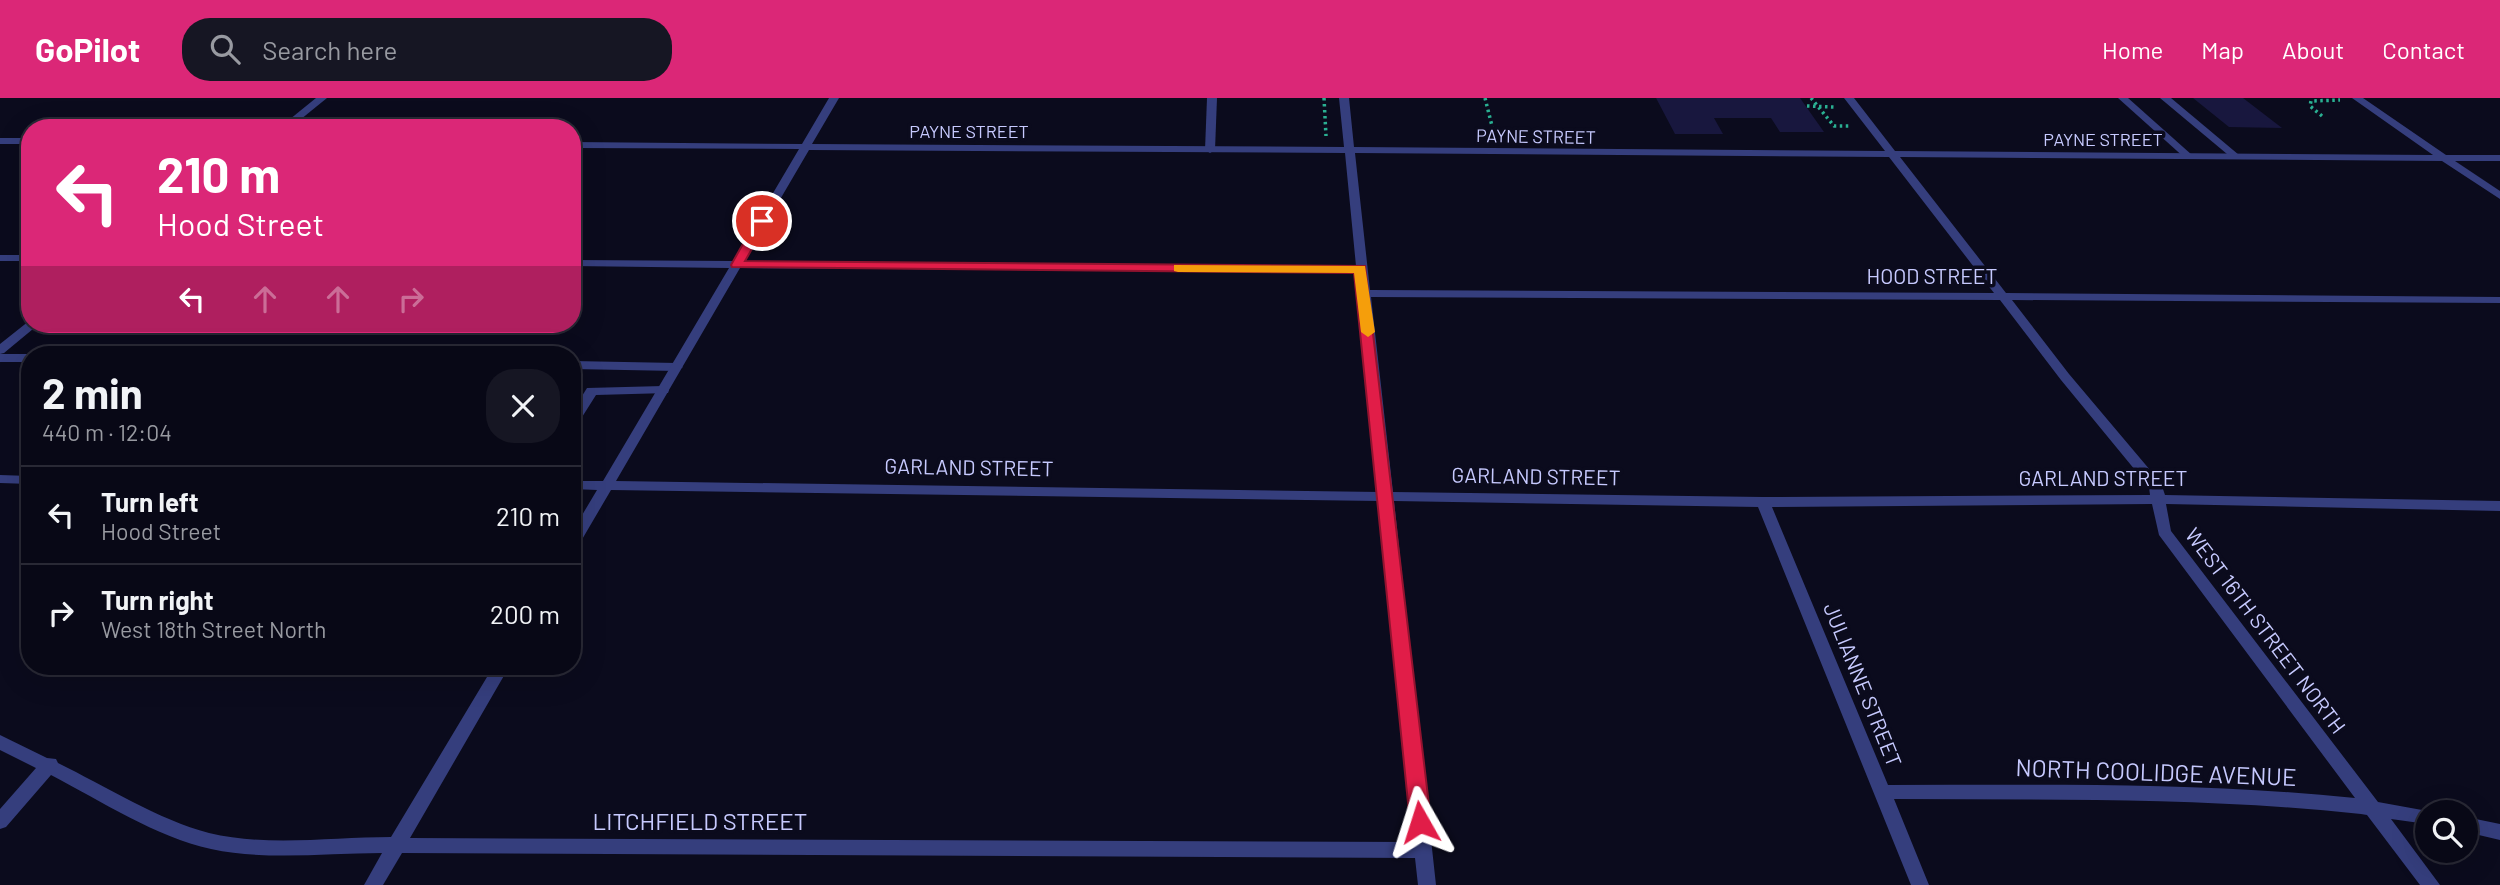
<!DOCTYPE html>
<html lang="en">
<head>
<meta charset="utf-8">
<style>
  :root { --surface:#080816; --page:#161623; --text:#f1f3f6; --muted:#989aa1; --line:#292935; --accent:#db2777 }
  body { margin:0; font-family:Barlow,sans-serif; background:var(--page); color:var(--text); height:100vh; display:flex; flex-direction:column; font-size:26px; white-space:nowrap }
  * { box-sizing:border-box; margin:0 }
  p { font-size:23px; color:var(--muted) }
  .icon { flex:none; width:38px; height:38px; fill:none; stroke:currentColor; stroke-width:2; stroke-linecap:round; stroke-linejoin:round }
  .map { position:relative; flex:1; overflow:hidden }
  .panel { position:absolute; left:21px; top:248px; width:560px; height:329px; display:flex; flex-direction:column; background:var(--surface); border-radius:28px; box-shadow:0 7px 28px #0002,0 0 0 2px var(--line) }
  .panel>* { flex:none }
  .top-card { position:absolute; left:21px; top:21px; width:560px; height:214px; border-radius:28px; box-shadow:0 7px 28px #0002,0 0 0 2px var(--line); background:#db2777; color:#fff; overflow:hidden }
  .controls { position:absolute; left:2415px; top:702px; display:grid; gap:14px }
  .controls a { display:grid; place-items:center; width:63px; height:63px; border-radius:50%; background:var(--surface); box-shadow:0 7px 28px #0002,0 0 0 2px var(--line); font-size:35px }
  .pin { position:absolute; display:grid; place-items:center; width:60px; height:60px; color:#fff; margin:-30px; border:4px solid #fff; border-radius:50%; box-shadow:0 2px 7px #0007 }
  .me { position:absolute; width:77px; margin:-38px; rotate:354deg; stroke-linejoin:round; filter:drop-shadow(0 0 5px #0008) }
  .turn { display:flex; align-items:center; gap:24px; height:147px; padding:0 21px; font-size:32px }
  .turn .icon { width:91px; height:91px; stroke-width:2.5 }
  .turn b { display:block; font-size:49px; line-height:60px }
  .lanes { display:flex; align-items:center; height:66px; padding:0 21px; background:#0003; justify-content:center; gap:35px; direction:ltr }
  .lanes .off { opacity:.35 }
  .round { display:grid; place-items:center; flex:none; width:74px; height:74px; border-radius:28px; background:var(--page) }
  .head { display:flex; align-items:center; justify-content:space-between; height:119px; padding:0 21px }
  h1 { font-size:42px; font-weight:700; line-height:52px }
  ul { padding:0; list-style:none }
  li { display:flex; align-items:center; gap:21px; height:98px; padding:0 21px; border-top:2px solid var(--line) }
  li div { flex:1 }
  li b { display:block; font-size:26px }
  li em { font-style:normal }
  header { display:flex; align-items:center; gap:42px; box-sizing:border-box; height:98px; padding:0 35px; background:var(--accent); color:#fff }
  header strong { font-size:33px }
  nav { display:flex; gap:38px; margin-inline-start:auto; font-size:24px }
  .search { width:490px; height:63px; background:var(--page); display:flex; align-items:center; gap:18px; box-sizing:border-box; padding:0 24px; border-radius:28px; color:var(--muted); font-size:26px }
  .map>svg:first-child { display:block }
  .building { fill:#18173e }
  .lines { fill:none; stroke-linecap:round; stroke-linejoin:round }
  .path { stroke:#2ab092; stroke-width:3.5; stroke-dasharray:2.5 3.5; stroke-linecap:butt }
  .service { fill:#353e7d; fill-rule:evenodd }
  .minor { fill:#353e7d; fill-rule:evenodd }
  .route { fill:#e11d48; stroke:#92132f; stroke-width:2 }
  .slow { fill:#f59e0b }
  .labels { text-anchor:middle; stroke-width:7; stroke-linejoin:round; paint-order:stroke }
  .far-street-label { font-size:18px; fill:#c7caff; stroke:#0b0b1d }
  .street-label { font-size:21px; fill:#c7caff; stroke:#0b0b1d }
  .near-street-label { font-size:24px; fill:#c7caff; stroke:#0b0b1d }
</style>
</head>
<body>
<header>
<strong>GoPilot</strong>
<div class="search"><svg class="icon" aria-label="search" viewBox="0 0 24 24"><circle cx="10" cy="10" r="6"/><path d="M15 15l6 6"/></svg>Search here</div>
<nav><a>Home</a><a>Map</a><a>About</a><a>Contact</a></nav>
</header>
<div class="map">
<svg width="2500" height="787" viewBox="0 0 2500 787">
  <rect width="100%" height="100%" fill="#0b0b1d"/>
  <g class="building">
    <path d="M 1656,0 L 1800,0 L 1824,34 L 1780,34 L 1771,20 L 1714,20 L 1723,36 L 1675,36 Z"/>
    <path d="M 2193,0 L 2243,0 L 2282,30 L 2229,29 Z"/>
  </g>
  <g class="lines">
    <g class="path">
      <path d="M 1324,0 L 1326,38"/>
      <path d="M 1485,0 L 1495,40"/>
      <path d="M 1811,0 L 1834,28 L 1849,28"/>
      <path d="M 1807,8 L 1834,9"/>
      <path d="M 2322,18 L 2310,8 L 2311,3 L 2340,2"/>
    </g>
    <g class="service">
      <path d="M 1207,0 L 1217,0 L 1215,52 L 1210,55 L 1205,52 Z"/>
      <path d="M 2118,0 L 2128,0 L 2192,57 L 2192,61 L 2186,61 Z"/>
      <path d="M 2160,0 L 2171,0 L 2239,57 L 2239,61 L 2233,61 Z"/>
      <path d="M 0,256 L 30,256 L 34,257 L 30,257 L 30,264 L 0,264 Z"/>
      <path d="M 572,263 L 677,265 L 683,269 L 677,273 L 572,271 Z"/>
      <path d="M 663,288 L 668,289 L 669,292 L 668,295 L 596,297 L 577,327 L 572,328 L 572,314 L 587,290 Z"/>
    </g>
    <g class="minor">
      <path d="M 316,0 L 327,0 L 290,30 L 279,30 Z"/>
      <path d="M 829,0 L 839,0 L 812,46 L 1344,49 L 1339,0 L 1349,0 L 1354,49 L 1885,53 L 1844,0 L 1854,0 L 1895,53 L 2433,57 L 2352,0 L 2363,0 L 2446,57 L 2500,57 L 2500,63 L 2455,63 L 2500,93 L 2500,101 L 2442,63 L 1900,59 L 2006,195 L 2500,199 L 2500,205 L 2012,202 L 2069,276 L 2161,385 L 2165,397 L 2500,403 L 2500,413 L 2166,406 L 2171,433 L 2378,704 L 2433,714 L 2427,714 L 2427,726 L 2391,721 L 2440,787 L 2420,787 L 2367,717 L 2361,716 C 2205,699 2050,702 1894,701 L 1929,787 L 1911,787 L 1758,409 L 1394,403 L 1436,787 L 1418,787 L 1415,760 L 402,755 L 383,787 L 364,787 L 382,755 C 325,755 267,763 211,751 C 156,739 101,703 51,677 L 6,729 L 0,731 L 0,711 L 36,670 L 0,652 L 0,637 L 47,660 L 56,661 L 58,665 C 105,688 159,722 209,735 C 266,749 333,739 391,739 L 493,569 L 509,569 L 410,740 L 1413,744 L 1379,403 L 611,392 L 577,450 L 572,452 L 572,434 L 597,392 L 572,391 L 572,383 L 603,383 L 729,170 L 572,168 L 572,162 L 733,163 L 799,51 L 572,50 L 572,44 L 802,46 ZM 809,52 L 1345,55 L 1356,168 L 744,163 ZM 1355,55 L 1889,59 L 1994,195 L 1370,192 ZM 740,170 L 1357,174 L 1379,394 L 616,383 ZM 1371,199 L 2000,202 L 2061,282 L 2149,389 L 2150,397 L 1763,399 L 1393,394 ZM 2152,406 L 2159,437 L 2355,700 C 2200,684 2044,687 1888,687 L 1772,409 Z"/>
      <rect x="0" y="40" width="30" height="6"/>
      <rect x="0" y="157" width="30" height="6"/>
      <path d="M 29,223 L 30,226 L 39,226 L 4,255 L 0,256 L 0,246 Z"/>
      <path d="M 0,377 L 30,378 L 30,386 L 0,385 Z"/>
      <path d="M 2466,719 L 2500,726 L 2500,742 L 2466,734 Z"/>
    </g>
  </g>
  <path class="route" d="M 762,119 L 768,123 L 745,163 L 1365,168 L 1431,724 L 1428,731 L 1420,733 L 1413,731 L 1410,724 L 1354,175 L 732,169 L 731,167 L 756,123 Z"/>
  <path class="slow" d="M 1174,167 L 1365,168 L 1375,234 L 1368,239 L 1361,234 L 1354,175 L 1178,174 L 1174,173 Z"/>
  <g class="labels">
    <g class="far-street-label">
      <text x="969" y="40">PAYNE STREET</text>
      <text transform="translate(1536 39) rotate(1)" y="6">PAYNE STREET</text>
      <text x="2103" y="48">PAYNE STREET</text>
    </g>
    <g class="street-label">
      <text x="1932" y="186">HOOD STREET</text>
      <text transform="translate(969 370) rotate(1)" y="7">GARLAND STREET</text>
      <text transform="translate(1536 379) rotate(1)" y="7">GARLAND STREET</text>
      <text x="2103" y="388">GARLAND STREET</text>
      <text transform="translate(2265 533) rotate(53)" y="7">WEST 16TH STREET NORTH</text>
      <text transform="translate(1862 587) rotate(68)" y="7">JULIANNE STREET</text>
    </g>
    <g class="near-street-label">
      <text transform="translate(2156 675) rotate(2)" y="8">NORTH COOLIDGE AVENUE</text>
      <text x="700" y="732">LITCHFIELD STREET</text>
    </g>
  </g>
</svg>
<div class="controls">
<a><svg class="icon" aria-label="search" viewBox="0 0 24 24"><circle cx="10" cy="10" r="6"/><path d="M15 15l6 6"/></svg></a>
</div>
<div class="pin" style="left:762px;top:123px;background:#d93025"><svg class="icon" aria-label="arrive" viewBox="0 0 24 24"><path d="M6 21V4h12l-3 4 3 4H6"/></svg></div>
<svg class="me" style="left:1420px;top:724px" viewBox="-20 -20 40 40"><path d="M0-17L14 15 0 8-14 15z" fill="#e11d48" stroke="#fff" stroke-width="4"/></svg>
<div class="top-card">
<div class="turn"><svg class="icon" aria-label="left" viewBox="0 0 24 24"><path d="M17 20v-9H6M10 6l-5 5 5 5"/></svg><div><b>210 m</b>Hood Street</div></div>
<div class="lanes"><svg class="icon" aria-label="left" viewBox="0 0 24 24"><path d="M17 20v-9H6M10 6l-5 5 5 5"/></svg><svg class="icon off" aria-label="ahead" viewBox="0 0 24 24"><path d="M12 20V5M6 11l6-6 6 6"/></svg><svg class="icon off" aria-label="ahead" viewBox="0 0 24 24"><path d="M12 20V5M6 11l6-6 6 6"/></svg><svg class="icon off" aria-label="right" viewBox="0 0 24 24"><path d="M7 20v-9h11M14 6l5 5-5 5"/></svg></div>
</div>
<section class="panel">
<div class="head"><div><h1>2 min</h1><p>440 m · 12:04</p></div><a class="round"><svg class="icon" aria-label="close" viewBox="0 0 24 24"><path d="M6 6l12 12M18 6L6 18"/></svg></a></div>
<ul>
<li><svg class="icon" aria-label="left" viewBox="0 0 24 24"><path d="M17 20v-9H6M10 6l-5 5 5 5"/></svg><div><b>Turn left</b><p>Hood Street</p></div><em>210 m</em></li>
<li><svg class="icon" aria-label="right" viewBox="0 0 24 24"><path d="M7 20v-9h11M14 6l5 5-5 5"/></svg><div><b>Turn right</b><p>West 18th Street North</p></div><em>200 m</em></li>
</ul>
</section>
</div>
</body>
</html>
